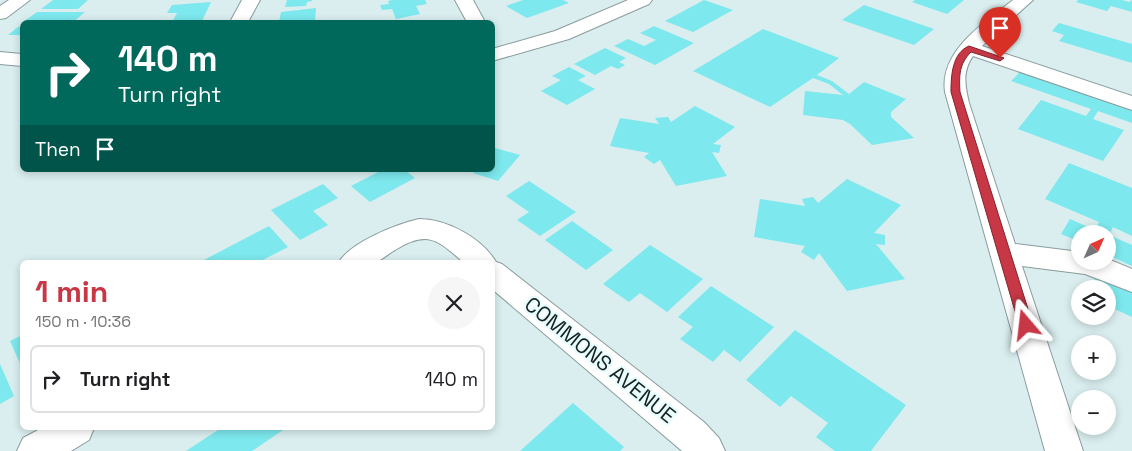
<!DOCTYPE html>
<html lang="en">
<head>
<meta charset="utf-8">
<style>
  :root { --surface:#fff; --page:#f6f6f6; --text:#202124; --muted:#757577; --line:#e0e0e0; --accent:#c73745 }
  body { margin:0; font-family:"Space Grotesk",sans-serif; background:var(--page); color:var(--text); height:100vh; display:flex; flex-direction:column; font-size:19px; white-space:nowrap }
  * { box-sizing:border-box; margin:0 }
  p { font-size:16px; color:var(--muted) }
  .icon { flex:none; width:28px; height:28px; fill:none; stroke:currentColor; stroke-width:2; stroke-linecap:round; stroke-linejoin:round }
  .map { position:relative; flex:1; overflow:hidden }
  .drawer { position:absolute; left:20px; top:260px; width:475px; height:170px; display:flex; flex-direction:column; background:var(--surface); border-radius:8px; box-shadow:0 2px 8px #0003 }
  .drawer>* { flex:none }
  .hud { position:absolute; left:20px; top:20px; width:475px; height:152px; border-radius:8px; box-shadow:0 2px 8px #0003; background:#00695c; color:#fff; overflow:hidden }
  .needle { width:32px; rotate:45deg }
  .controls { position:absolute; left:1071px; top:225px; display:grid; gap:10px }
  .controls a { display:grid; place-items:center; width:45px; height:45px; border-radius:50%; background:var(--surface); box-shadow:0 2px 8px #0003; font-size:25px }
  .pin { position:absolute; display:grid; place-items:center; width:42px; height:42px; color:#fff; margin:-51px -21px; border-radius:50% 50% 50% 0; rotate:-45deg; box-shadow:0 0 5px #0007 }
  .pin .icon { rotate:45deg }
  .me { position:absolute; width:55px; margin:-28px; rotate:343deg; stroke-linejoin:round; filter:drop-shadow(0 0 4px #0008) }
  .turn { display:flex; align-items:center; gap:18px; height:105px; padding:0 15px; font-size:22px }
  .turn .icon { width:65px; height:65px; stroke-width:2.5 }
  .turn b { display:block; font-size:35px; line-height:42px }
  .then { display:flex; align-items:center; height:48px; padding:0 15px; background:#0003; gap:10px; font-size:19px }
  .round { display:grid; place-items:center; flex:none; width:52px; height:52px; border-radius:26px; background:var(--page) }
  .overview { display:flex; align-items:center; justify-content:space-between; height:85px; padding:0 15px }
  h1 { font-size:30px; font-weight:700; line-height:38px; color:var(--accent) }
  ul { padding:0; list-style:none }
  li { display:flex; align-items:center; gap:15px; height:68px; margin:0 10px 8px; padding:0 5px; border:2px solid var(--line); border-radius:8px }
  li div { flex:1 }
  li b { display:block; font-size:19px }
  li em { font-style:normal }
  .map>svg:first-child { display:block }
  .building { fill:#7de8ed }
  .lines { fill:none; stroke-linecap:round; stroke-linejoin:round }
  .minor-casing { stroke:#899c9d; stroke-width:2 }
  .minor { fill:#fff; fill-rule:evenodd }
  .route { fill:#c73745; stroke:#81242d }
  .labels { text-anchor:middle; stroke-width:4.5; stroke-linejoin:round; paint-order:stroke }
  .near-street-label { font-size:21px; fill:#182020; stroke:#e7fcfd }
</style>
</head>
<body>
<div class="map">
<svg width="1132" height="451" viewBox="0 0 1132 451">
  <rect width="100%" height="100%" fill="#daeeef"/>
  <g class="building">
    <path d="M 53,0 L 88,0 L 78,9 L 41,9 Z"/>
    <path d="M 287,0 L 312,0 L 312,1 L 307,2 L 306,6 L 285,7 Z"/>
    <path d="M 425,0 L 427,4 L 416,6 L 420,14 L 396,19 L 392,9 L 382,10 L 380,5 L 389,4 L 388,1 L 392,0 Z"/>
    <path d="M 523,0 L 563,0 L 569,3 L 527,18 L 506,6 Z"/>
    <path d="M 704,0 L 733,10 L 693,32 L 665,21 Z"/>
    <path d="M 915,0 L 964,0 L 947,14 L 912,2 Z"/>
    <path d="M 1078,0 L 1122,0 L 1129,2 L 1132,0 L 1132,12 L 1111,6 L 1107,11 L 1076,2 Z"/>
    <path d="M 211,2 L 202,21 L 172,22 L 177,13 L 167,13 L 172,5 Z"/>
    <path d="M 864,5 L 934,29 L 914,45 L 842,20 Z"/>
    <path d="M 316,8 L 315,22 L 279,22 L 281,12 Z"/>
    <path d="M 37,12 L 85,12 L 73,22 L 23,22 Z"/>
    <path d="M 1059,23 L 1132,44 L 1132,63 L 1059,41 L 1064,35 L 1052,31 Z"/>
    <path d="M 654,26 L 694,43 L 655,65 L 614,46 L 628,39 L 644,46 L 656,40 L 640,33 Z"/>
    <path d="M 18,27 L 22,27 L 22,35 L 8,35 Z"/>
    <path d="M 763,29 L 839,58 L 817,75 L 832,81 L 849,94 L 864,82 L 906,99 L 891,112 L 891,117 L 914,138 L 872,145 L 850,124 L 843,120 L 803,115 L 805,91 L 843,95 L 829,84 L 813,78 L 770,107 L 693,71 Z"/>
    <path d="M 605,48 L 626,58 L 619,62 L 625,65 L 618,69 L 611,66 L 595,75 L 574,64 Z"/>
    <path d="M 569,67 L 586,76 L 578,80 L 595,89 L 567,105 L 541,91 L 561,80 L 552,76 Z"/>
    <path d="M 1020,72 L 1132,110 L 1132,123 L 1098,111 L 1093,119 L 1124,130 L 1103,161 L 1018,129 L 1041,100 L 1086,116 L 1091,109 L 1011,81 Z"/>
    <path d="M 695,106 L 735,127 L 713,144 L 721,145 L 719,153 L 712,152 L 727,176 L 676,186 L 660,160 L 654,164 L 644,157 L 649,153 L 610,146 L 620,118 L 659,124 L 655,118 L 668,117 L 671,122 Z"/>
    <path d="M 492,147 L 520,155 L 498,181 L 473,173 L 476,170 L 492,170 Z"/>
    <path d="M 1069,163 L 1132,188 L 1132,236 L 1113,227 L 1109,235 L 1132,245 L 1132,266 L 1108,255 L 1108,234 L 1080,234 L 1080,242 L 1061,234 L 1070,219 L 1095,230 L 1099,222 L 1045,199 Z"/>
    <path d="M 382,170 L 405,170 L 415,178 L 370,202 L 351,186 Z"/>
    <path d="M 847,179 L 901,205 L 874,233 L 885,235 L 885,245 L 876,244 L 905,279 L 847,291 L 819,253 L 814,260 L 801,252 L 805,246 L 754,237 L 760,199 L 805,206 L 802,199 L 813,197 L 818,203 Z"/>
    <path d="M 529,181 L 576,212 L 540,236 L 517,220 L 529,212 L 506,196 Z"/>
    <path d="M 323,184 L 338,198 L 313,211 L 328,225 L 300,240 L 271,210 Z"/>
    <path d="M 572,221 L 613,250 L 586,270 L 545,240 Z"/>
    <path d="M 269,226 L 288,247 L 259,262 L 202,261 Z"/>
    <path d="M 650,245 L 703,279 L 667,312 L 640,293 L 629,302 L 603,284 Z"/>
    <path d="M 1096,276 L 1132,293 L 1132,317 L 1108,306 L 1108,289 L 1090,289 Z"/>
    <path d="M 711,286 L 774,327 L 740,362 L 724,350 L 713,362 L 680,339 L 693,327 L 678,317 Z"/>
    <path d="M 795,330 L 906,405 L 871,451 L 835,451 L 816,437 L 828,423 L 791,396 L 780,407 L 746,380 Z"/>
    <path d="M 22,335 L 22,368 L 10,341 Z"/>
    <path d="M 0,364 L 14,396 L 0,404 Z"/>
    <path d="M 573,403 L 624,447 L 620,451 L 520,451 Z"/>
    <path d="M 221,428 L 286,428 L 252,451 L 186,451 Z"/>
  </g>
  <g class="lines">
    <defs>
      <g id="minor">
        <path d="M 9,0 L 30,0 L 6,18 L 0,19 L 0,6 Z"/>
        <path d="M 242,0 L 260,0 L 248,22 L 230,22 Z"/>
        <path d="M 455,0 L 473,0 L 485,22 L 467,22 Z"/>
        <path d="M 628,0 L 652,0 L 649,4 L 569,39 L 492,61 L 492,49 L 555,31 Z"/>
        <path d="M 1013,0 L 1033,0 L 982,46 L 1132,96 L 1132,110 L 973,56 C 962,72 965,85 969,103 L 1015,244 L 1080,252 L 1080,261 L 1108,261 L 1108,259 L 1132,269 L 1132,292 L 1085,274 L 1022,266 L 1083,451 L 1045,451 L 945,92 C 939,51 985,22 1013,0 Z"/>
        <path d="M 0,52 L 22,54 L 22,66 L 0,64 Z"/>
        <path d="M 419,219 C 447,219 482,238 496,262 L 502,264 L 704,422 L 719,438 L 725,451 L 682,451 L 492,289 L 492,262 L 463,262 C 437,239 427,230 395,250 C 389,253 381,261 375,262 C 365,265 349,263 339,262 C 351,242 397,224 419,219 Z"/>
        <path d="M 42,428 L 94,428 L 89,440 L 71,451 L 17,451 L 23,438 Z"/>
      </g>
    </defs>
    <use href="#minor" class="minor-casing"/>
    <use href="#minor" class="minor"/>
  </g>
  <path class="route" d="M 969,46 L 1004,58 L 1000,61 L 971,52 C 959,64 959,76 960,92 L 1033,325 L 1031,329 L 1026,330 L 1021,329 L 1019,325 L 951,92 C 951,76 952,53 969,46 Z"/>
  <g class="labels">
    <g class="near-street-label">
      <text transform="translate(600 360) rotate(39)" y="7">COMMONS AVENUE</text>
    </g>
  </g>
</svg>
<div class="controls">
<a><svg class="needle" viewBox="-14 -14 28 28"><path d="M0-13l5 13h-10z" fill="#e53935"/><path d="M0 13l5-13h-10z" fill="#757577"/></svg></a>
<a><svg class="icon" aria-label="layers" viewBox="0 0 24 24"><path d="M12 4l9 5-9 5-9-5zM3 14l9 5 9-5"/></svg></a>
<a>+</a>
<a>−</a>
</div>
<div class="pin" style="left:1000px;top:58px;background:#d93025"><svg class="icon" aria-label="arrive" viewBox="0 0 24 24"><path d="M6 21V4h12l-3 4 3 4H6"/></svg></div>
<svg class="me" style="left:1026px;top:325px" viewBox="-20 -20 40 40"><path d="M0-17L14 15 0 8-14 15z" fill="#c73745" stroke="#fff" stroke-width="4"/></svg>
<div class="hud">
<div class="turn"><svg class="icon" aria-label="right" viewBox="0 0 24 24"><path d="M7 20v-9h11M14 6l5 5-5 5"/></svg><div><b>140 m</b>Turn right</div></div>
<div class="then">Then<svg class="icon" aria-label="arrive" viewBox="0 0 24 24"><path d="M6 21V4h12l-3 4 3 4H6"/></svg></div>
</div>
<section class="drawer">
<div class="overview"><div><h1>1 min</h1><p>150 m · 10:36</p></div><a class="round"><svg class="icon" aria-label="close" viewBox="0 0 24 24"><path d="M6 6l12 12M18 6L6 18"/></svg></a></div>
<ul>
<li><svg class="icon" aria-label="right" viewBox="0 0 24 24"><path d="M7 20v-9h11M14 6l5 5-5 5"/></svg><div><b>Turn right</b></div><em>140 m</em></li>
</ul>
</section>
</div>
</body>
</html>
